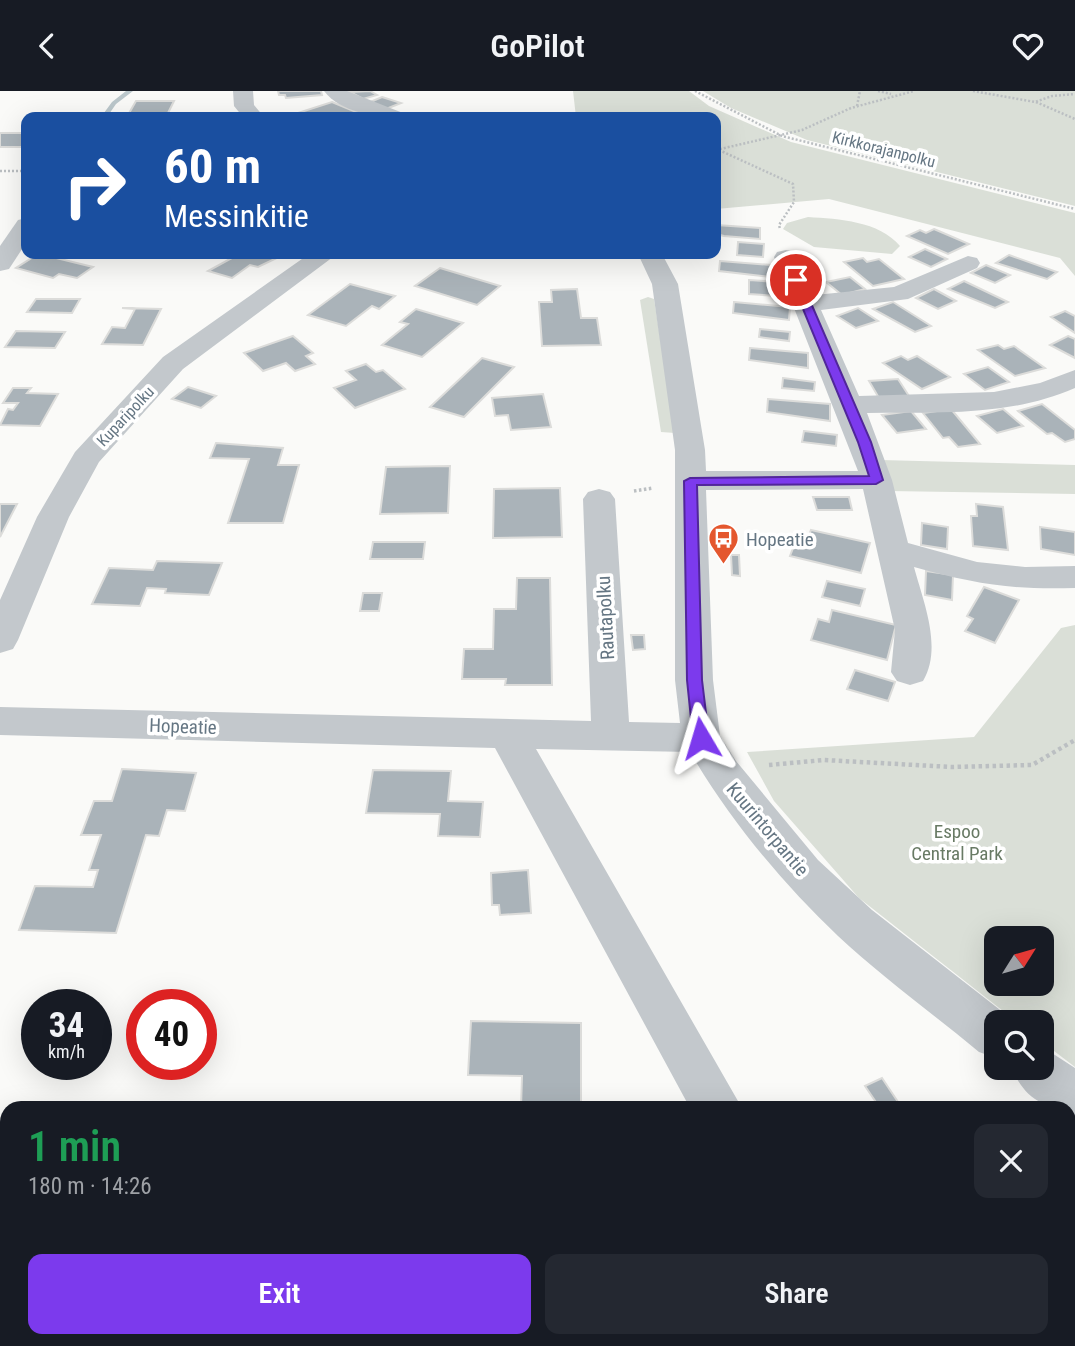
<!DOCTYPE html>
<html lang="en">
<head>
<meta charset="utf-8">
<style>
  :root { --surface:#171b24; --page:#242831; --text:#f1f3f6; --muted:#9ea1a6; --accent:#7c3aed }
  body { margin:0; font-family:"Roboto Condensed",sans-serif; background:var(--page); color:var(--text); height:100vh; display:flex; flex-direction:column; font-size:26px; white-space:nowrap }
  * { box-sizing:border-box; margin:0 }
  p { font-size:23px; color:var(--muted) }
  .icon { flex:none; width:38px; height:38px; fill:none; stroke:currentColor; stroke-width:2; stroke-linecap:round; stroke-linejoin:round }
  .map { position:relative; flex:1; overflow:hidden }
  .side { position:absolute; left:0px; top:1010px; width:1076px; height:247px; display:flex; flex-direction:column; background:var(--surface); border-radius:21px 21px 0 0; box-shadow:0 7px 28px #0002 }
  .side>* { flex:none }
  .guide { position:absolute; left:21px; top:21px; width:700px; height:147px; border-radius:14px; box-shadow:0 7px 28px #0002; background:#1a4fa0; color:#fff; overflow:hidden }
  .needle { width:46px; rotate:53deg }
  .buttons { position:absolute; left:984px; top:835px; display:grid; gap:14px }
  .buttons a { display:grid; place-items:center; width:70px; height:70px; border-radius:14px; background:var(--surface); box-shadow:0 7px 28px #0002; font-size:35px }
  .speed { position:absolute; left:21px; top:898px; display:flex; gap:14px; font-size:35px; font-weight:700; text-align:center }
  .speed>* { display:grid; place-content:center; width:91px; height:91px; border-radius:50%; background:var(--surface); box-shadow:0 7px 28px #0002; line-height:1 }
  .speed small { font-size:18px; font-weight:400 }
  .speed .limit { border:10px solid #d22; background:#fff; color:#111 }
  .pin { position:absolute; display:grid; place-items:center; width:60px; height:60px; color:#fff; margin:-30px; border:4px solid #fff; border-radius:50%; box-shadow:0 2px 7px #0007 }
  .me { position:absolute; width:77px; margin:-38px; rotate:353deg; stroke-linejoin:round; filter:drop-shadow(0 0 5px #0008) }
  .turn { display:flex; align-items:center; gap:24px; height:147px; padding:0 28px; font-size:32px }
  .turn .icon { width:91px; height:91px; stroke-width:2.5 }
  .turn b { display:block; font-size:49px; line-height:60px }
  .round { display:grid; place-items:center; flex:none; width:74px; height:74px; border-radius:14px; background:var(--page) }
  .headline { display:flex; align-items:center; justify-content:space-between; height:119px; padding:0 28px }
  h1 { font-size:42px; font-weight:600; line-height:52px; color:#1e9e55 }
  .action { display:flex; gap:14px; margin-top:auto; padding:14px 28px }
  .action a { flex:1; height:80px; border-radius:14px; background:var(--accent); color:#fff; font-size:28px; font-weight:600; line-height:80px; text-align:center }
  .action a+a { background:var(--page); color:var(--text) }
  header { display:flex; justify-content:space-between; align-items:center; height:91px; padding:0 28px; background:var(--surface); font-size:32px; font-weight:600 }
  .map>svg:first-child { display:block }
  .green { fill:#dadfd7; fill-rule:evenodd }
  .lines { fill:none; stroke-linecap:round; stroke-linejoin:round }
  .stream { fill:#bbc7cb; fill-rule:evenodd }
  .building { fill:#aab3b9; stroke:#dcdcda; stroke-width:2 }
  .path-far2 { stroke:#bbbfc2; stroke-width:2.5; stroke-dasharray:2 2; stroke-linecap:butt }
  .path-far1 { stroke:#bbbfc2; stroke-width:3.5; stroke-dasharray:2.5 2.5; stroke-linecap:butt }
  .path { stroke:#bbbfc2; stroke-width:4.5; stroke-dasharray:3.5 3.5; stroke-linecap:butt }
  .minor { fill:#c3c8cc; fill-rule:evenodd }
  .route { fill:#7c3aed; stroke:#51269a; stroke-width:2 }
  .labels { text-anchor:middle; stroke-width:7; stroke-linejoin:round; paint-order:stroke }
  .far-street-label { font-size:16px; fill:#657683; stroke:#fff }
  .poi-label { font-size:19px; fill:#657683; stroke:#fff; text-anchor:start }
  .street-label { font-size:19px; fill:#657683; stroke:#fff }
  .park-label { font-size:19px; fill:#687a64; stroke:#fff }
</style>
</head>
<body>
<header><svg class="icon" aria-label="back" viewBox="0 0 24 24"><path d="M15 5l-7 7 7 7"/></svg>GoPilot<svg class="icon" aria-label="heart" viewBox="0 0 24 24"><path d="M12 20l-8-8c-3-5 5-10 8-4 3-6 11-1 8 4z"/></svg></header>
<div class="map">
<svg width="1075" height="1255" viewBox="0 0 1075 1255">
  <rect width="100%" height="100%" fill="#fafaf8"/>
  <g class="green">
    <path d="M 573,0 L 689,0 L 709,15 L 791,51 L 1075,122 L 1075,185 L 1060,167 L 829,108 L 716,118 L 716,26 L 576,26 Z"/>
    <path d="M 703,0 L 1075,0 L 1075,115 L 807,49 L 731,17 Z"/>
    <path d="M 808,126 C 839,128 879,130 900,155 L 892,163 L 814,156 L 783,138 L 787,132 Z"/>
    <path d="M 648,206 L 654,208 L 675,342 L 661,341 L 640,209 Z"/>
    <path d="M 880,369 L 1075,374 L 1075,403 L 888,400 Z"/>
    <path d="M 1075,534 L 1075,976 L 1041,950 L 1041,931 L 1017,931 L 859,807 L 774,710 L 747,661 L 974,646 L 1061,537 ZM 996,847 L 1041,847 L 1041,892 L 996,892 Z"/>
  </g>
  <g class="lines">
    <path class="stream" d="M 126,0 L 133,0 L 116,13 L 107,26 L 101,26 L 112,11 Z"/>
  </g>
  <g class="building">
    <path d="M 278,0 L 321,0 L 322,4 L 286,7 L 285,4 L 279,4 Z"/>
    <path d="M 370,0 L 377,4 L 363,8 L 350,1 Z"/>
    <path d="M 382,6 L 401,12 L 386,18 L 368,12 Z"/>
    <path d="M 136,10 L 174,10 L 167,24 L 128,24 Z"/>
    <path d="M 332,11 L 361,23 L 352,26 L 302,25 L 307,23 L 301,21 Z"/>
    <rect x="0" y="42" width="26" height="14"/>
    <path d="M 716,134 L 760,137 L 760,148 L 724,145 L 716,143 Z"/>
    <path d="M 934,138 L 969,153 L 948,163 L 907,145 L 920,139 L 926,142 Z"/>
    <path d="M 738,151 L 764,153 L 763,166 L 737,164 Z"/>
    <path d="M 925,158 L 947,168 L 931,176 L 909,166 Z"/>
    <path d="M 38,163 L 40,163 L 93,176 L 77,187 L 59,183 L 53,187 L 16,177 Z"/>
    <path d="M 239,163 L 285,163 L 258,176 L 250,174 L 232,187 L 208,180 Z"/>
    <path d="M 1009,164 L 1057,181 L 1047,188 L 996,172 Z"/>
    <path d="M 863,167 L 867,171 L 879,168 L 904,188 L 873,195 L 844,171 Z"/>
    <path d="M 720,170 L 772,174 L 771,186 L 719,180 Z"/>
    <path d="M 986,174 L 1010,184 L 995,192 L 971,182 Z"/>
    <path d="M 440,177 L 500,195 L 477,214 L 415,195 Z"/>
    <path d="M 850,186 L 865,198 L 842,204 L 826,191 Z"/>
    <path d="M 749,189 L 776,191 L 776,205 L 749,203 Z"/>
    <path d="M 964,190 L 1008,211 L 995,217 L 948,198 Z"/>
    <path d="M 350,193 L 395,205 L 379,218 L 372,215 L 346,235 L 308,224 Z"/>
    <path d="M 577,198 L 581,227 L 597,227 L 601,254 L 542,255 L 539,211 L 552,211 L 551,199 Z"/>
    <path d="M 934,198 L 956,210 L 938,218 L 916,207 Z"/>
    <path d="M 36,208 L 80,208 L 72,222 L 27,221 Z"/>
    <path d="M 734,211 L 790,216 L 789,229 L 733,222 Z"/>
    <path d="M 893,211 L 931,235 L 915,241 L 873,218 Z"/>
    <path d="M 122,217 L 161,218 L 143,254 L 102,253 L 112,236 L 125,237 L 135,218 Z"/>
    <path d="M 858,217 L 878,230 L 856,237 L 837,225 Z"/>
    <path d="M 416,218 L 463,232 L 422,266 L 382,254 L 408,233 L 400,231 Z"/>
    <path d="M 1065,220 L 1075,225 L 1075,242 L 1051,226 Z"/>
    <path d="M 760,238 L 790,241 L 789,250 L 759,246 Z"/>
    <path d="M 16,240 L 65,241 L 55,257 L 5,256 Z"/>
    <path d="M 293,245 L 313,262 L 306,265 L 315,273 L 295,280 L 286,272 L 263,280 L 244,262 Z"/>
    <path d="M 1068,245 L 1075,248 L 1075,267 L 1050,254 Z"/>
    <path d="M 998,254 L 1004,258 L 1014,255 L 1045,277 L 1015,285 L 978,259 Z"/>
    <path d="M 750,257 L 808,262 L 808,277 L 749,269 Z"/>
    <path d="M 901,265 L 908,269 L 917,265 L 950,286 L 922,298 L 883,272 Z"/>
    <path d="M 482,267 L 514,276 L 464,326 L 430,316 Z"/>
    <path d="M 366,273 L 376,281 L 383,279 L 405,298 L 355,317 L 334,297 L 356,289 L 346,280 Z"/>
    <path d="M 988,276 L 1009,291 L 985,299 L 964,283 Z"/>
    <path d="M 783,287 L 815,291 L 814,300 L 782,297 Z"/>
    <path d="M 898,288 L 909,305 L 879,307 L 869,290 Z"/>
    <path d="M 188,296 L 216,305 L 201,317 L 172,308 Z"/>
    <path d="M 13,297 L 31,297 L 27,302 L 58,303 L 40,335 L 0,334 L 8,318 L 13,319 L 18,312 L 3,312 Z"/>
    <path d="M 543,303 L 551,336 L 511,339 L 508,324 L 495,325 L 492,307 Z"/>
    <path d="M 768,308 L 830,313 L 830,330 L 767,321 Z"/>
    <path d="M 1042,313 L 1075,339 L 1075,348 L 1065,351 L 1052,342 L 1047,343 L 1018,320 Z"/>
    <path d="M 951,318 L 980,353 L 958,356 L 949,346 L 943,347 L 923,322 Z"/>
    <path d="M 1003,318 L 1023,335 L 997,342 L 977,325 Z"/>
    <path d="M 911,320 L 926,338 L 897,342 L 882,324 Z"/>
    <path d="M 804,340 L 837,344 L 836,355 L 802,351 Z"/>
    <path d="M 216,352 L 283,357 L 278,374 L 299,374 L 283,432 L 228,432 L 249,368 L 210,367 Z"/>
    <path d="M 450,375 L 448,422 L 380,423 L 386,376 Z"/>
    <path d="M 560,397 L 562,446 L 493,447 L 494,398 Z"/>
    <path d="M 813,406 L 849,406 L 852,419 L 817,419 Z"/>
    <path d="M 0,413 L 17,413 L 0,446 Z"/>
    <path d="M 976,413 L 1003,416 L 1008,459 L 973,455 L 971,425 L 977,425 Z"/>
    <path d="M 922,432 L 948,436 L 947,458 L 921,454 Z"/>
    <path d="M 1040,436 L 1075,441 L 1075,464 L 1041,458 Z"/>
    <path d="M 811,439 L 870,452 L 861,482 L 790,465 L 797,447 L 807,449 Z"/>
    <path d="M 373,451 L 425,451 L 423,468 L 370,468 Z"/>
    <path d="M 731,464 L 739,464 L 740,485 L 732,484 Z"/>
    <path d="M 157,470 L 222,472 L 209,504 L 165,502 L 166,498 L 147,497 L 140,515 L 92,513 L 109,477 L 153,479 Z"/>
    <path d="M 926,480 L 953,484 L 952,509 L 925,504 Z"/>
    <path d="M 517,487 L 550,487 L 552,594 L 505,594 L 506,588 L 462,588 L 464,558 L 493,558 L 494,518 L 516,518 Z"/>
    <path d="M 827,490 L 865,498 L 860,515 L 822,506 Z"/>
    <path d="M 984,496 L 1019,509 L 995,552 L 965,540 L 973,528 L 967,525 Z"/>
    <path d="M 363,502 L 382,502 L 379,520 L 360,520 Z"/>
    <path d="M 832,519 L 896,534 L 887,569 L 811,549 L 818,528 L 829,531 Z"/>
    <path d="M 631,544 L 644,544 L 645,558 L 633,559 Z"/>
    <path d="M 855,579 L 895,591 L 888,610 L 847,598 Z"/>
    <path d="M 122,678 L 196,682 L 185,720 L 167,719 L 159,745 L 146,744 L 116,842 L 19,839 L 35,795 L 93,796 L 98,779 L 89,779 L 101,744 L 81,744 L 94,710 L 112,710 Z"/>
    <path d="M 373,679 L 451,680 L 448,710 L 483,711 L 480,746 L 438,745 L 440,723 L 366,722 Z"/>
    <path d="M 528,779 L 531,822 L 500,824 L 499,814 L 492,814 L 491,782 Z"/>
    <path d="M 471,930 L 581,932 L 581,1017 L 521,1017 L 522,985 L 468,984 Z"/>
    <path d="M 882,987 L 902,1017 L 880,1017 L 865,995 Z"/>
    <path d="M 1069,1147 L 1075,1155 L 1075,1255 L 1030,1255 L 1034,1253 L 1032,1250 L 1069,1250 Z"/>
    <path d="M 130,1250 L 188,1250 L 187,1255 L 129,1255 Z"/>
  </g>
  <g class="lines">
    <g class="path-far2">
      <path d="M 695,0 L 782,45 L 1075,118"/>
      <path d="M 878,0 L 891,3"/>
      <path d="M 973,0 L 1035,11 L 1052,5 L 1075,3"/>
      <path d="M 1036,11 L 1075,28"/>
      <path d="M 857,15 L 860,0"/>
      <path d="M 716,59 L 802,39 L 851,17 L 914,0"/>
      <path d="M 719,59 L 793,93 L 794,111 L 779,134 L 780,138"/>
      <path d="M 0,80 L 26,80"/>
    </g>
    <path class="path-far1" d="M 634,400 L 653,397"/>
    <path class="path" d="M 769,674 L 824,669 L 952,676 L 1032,674 L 1075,649"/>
    <g class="minor">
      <path d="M 233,0 L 253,0 L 254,14 L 264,26 L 243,26 L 234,15 Z"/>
      <path d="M 324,0 L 347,0 L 403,22 L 406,26 C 380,27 342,23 324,0 Z"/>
      <path d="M 26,127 L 26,152 L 9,178 L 0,180 L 0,155 L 18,129 Z"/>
      <path d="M 786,159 L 795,161 L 798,166 L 815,204 L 894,196 L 968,165 L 977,167 L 980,172 L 977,177 L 908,208 L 821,219 L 859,305 L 994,301 L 1040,292 L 1075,279 L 1075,297 C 1009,326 936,321 867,322 L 892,389 L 908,452 L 977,471 L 1025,476 L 1075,475 L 1075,497 C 1012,499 975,493 914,476 C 923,510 943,557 923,590 L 910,594 L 897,590 L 891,581 L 895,539 L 863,398 L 706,399 L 713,589 L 720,645 L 736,670 L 818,769 L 872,819 L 1013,929 L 996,931 L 996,967 L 979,961 C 932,922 882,886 838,845 C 781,791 730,729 690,661 L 536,658 L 742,1017 L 690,1017 L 495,657 L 0,644 L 0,616 L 591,630 L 583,408 L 588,401 L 599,398 L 610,401 L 615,408 L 629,631 L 680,632 L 675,589 L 675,359 L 652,193 L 638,163 L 662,163 L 678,193 L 705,359 L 706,380 L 858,380 L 774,166 L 777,161 Z"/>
      <path d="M 309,163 L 337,163 L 183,278 L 99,371 L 69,426 L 18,549 L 13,558 L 0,562 L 0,509 L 37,426 L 75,361 L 163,266 Z"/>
      <path d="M 1041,955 L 1075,977 L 1075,1032 L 1069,1030 L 1069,1017 C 1040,1017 1023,1004 1011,976 L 1041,976 Z"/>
      <path d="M 774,1250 L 835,1250 L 833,1255 L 772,1255 Z"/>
    </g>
  </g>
  <path class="route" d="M 796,186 L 801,189 L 871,351 L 883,389 L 876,393 L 697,394 L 702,589 L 709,647 L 701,653 L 693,647 L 687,589 L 684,390 L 690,387 L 869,385 L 858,351 L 791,189 Z"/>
  <defs>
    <symbol id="bus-pin" viewBox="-11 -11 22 30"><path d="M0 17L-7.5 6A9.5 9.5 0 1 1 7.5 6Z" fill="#e4572e" stroke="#fff"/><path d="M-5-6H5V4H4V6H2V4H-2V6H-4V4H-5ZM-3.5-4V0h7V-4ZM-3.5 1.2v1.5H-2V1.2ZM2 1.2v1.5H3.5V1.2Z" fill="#fff"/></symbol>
  </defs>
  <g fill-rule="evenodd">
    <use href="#bus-pin" x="706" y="430" width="35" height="47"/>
  </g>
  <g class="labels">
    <g class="far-street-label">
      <text transform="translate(884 58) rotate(14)" y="6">Kirkkorajanpolku</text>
      <text transform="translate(125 325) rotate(-47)" y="6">Kuparipolku</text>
    </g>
    <g class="poi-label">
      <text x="746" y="455">Hopeatie</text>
    </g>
    <g class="street-label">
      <text transform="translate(605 527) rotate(-93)" y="7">Rautapolku</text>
      <text transform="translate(183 635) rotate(2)" y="7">Hopeatie</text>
      <text transform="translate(768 738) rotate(50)" y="7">Kuurintorpantie</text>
    </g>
    <g class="park-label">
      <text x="957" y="747">Espoo<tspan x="957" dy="22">Central Park</tspan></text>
    </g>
  </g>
</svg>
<div class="buttons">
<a><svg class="needle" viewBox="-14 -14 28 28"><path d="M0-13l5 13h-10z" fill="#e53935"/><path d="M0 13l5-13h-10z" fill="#9ea1a6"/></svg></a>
<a><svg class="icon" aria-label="search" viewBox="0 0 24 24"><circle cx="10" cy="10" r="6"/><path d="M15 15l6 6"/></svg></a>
</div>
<div class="speed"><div>34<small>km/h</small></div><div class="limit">40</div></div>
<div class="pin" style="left:796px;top:189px;background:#d93025"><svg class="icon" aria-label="arrive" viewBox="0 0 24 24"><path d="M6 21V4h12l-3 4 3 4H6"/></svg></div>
<svg class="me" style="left:701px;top:647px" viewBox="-20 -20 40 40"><path d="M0-17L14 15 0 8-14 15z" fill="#7c3aed" stroke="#fff" stroke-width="4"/></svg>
<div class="guide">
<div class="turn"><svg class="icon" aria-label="right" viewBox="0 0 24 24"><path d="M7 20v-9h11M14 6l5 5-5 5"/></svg><div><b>60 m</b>Messinkitie</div></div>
</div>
<section class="side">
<div class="headline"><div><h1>1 min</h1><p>180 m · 14:26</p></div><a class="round"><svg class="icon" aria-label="close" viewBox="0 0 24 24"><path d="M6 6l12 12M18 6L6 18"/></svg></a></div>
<div class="action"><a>Exit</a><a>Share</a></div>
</section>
</div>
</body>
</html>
